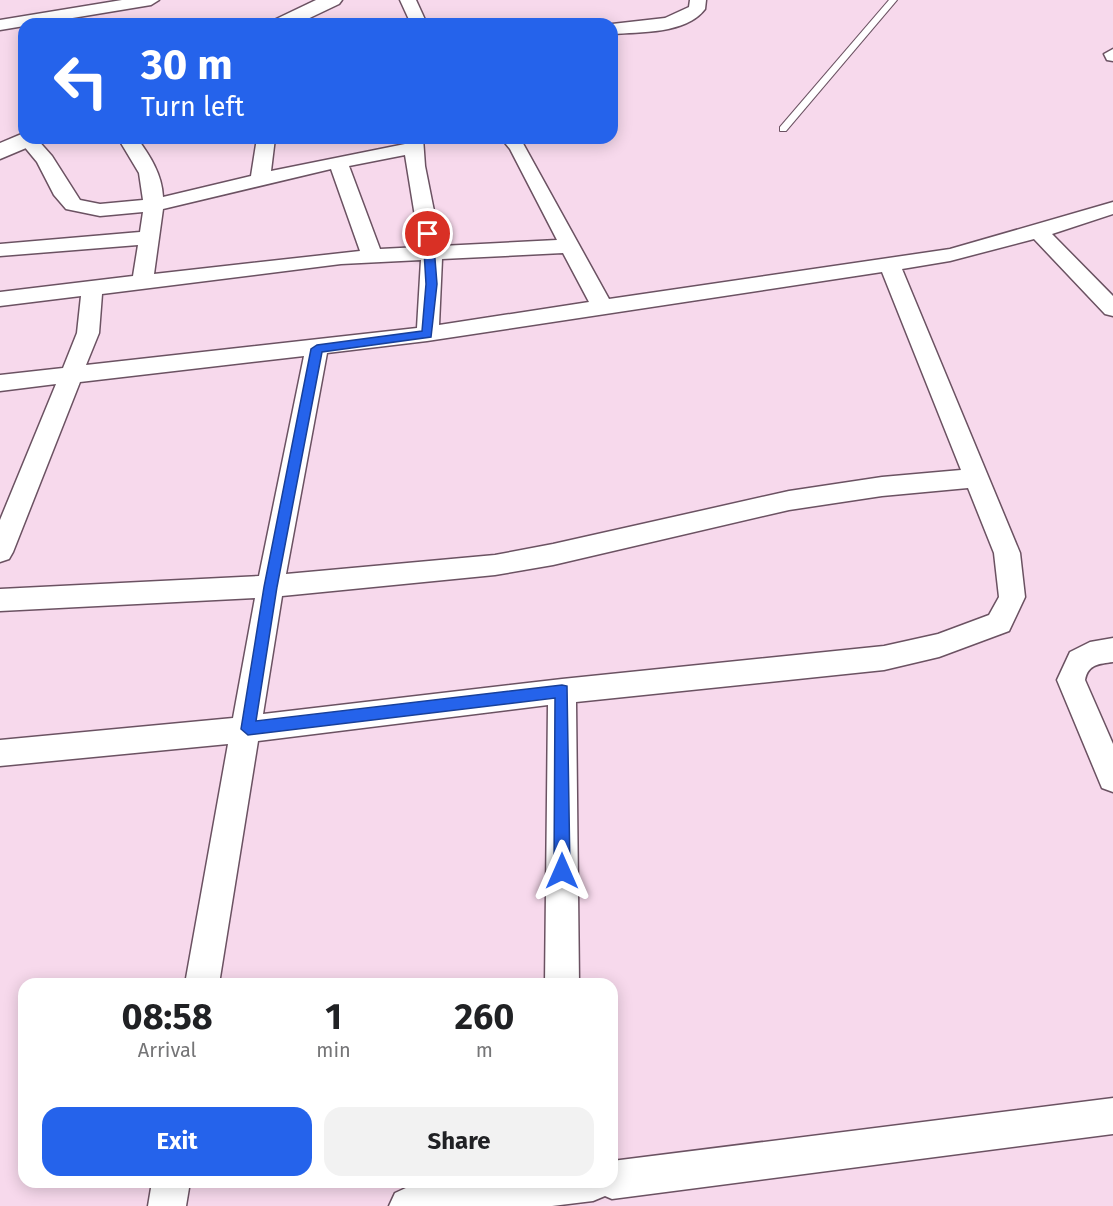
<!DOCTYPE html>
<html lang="en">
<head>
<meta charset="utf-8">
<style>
  :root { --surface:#fff; --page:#f2f2f2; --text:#202124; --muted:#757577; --accent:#2563eb }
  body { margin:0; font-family:"Fira Sans",sans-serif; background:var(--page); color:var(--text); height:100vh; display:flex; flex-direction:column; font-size:22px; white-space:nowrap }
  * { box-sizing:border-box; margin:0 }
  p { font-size:20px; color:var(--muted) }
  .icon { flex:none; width:33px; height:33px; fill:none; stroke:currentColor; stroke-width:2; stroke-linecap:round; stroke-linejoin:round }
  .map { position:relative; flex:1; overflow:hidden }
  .sheet { position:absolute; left:18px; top:978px; width:600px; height:210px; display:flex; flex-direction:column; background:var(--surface); border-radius:18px; box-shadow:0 3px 15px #0003 }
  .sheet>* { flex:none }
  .guide { position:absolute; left:18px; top:18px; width:600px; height:126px; border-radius:18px; box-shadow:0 3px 15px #0003; background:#2563eb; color:#fff; overflow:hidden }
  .pin { position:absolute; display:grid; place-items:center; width:51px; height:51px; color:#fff; margin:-26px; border:3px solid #fff; border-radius:50%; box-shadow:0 2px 6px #0007 }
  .me { position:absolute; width:66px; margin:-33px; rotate:0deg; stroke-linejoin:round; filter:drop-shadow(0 0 4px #0008) }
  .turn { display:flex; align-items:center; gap:21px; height:126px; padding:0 24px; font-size:27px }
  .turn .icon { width:78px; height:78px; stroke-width:2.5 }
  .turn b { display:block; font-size:42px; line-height:51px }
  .eta { display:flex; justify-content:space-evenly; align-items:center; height:102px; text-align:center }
  .eta b { font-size:36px; font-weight:700; line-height:42px }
  .primary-button { display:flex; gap:12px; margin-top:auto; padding:12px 24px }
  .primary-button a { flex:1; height:69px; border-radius:18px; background:var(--accent); color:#fff; font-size:24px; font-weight:700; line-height:69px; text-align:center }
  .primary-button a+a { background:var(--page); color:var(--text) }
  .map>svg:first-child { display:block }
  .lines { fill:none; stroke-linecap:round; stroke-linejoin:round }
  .service-casing { stroke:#6b5262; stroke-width:2 }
  .minor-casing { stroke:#6b5262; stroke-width:3 }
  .secondary-casing { stroke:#6b5262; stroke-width:3 }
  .service { fill:#fff; fill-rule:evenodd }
  .minor { fill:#fff; fill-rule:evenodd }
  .secondary { fill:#fff; fill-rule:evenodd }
  .route { fill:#2563eb; stroke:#184099; stroke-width:1.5 }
</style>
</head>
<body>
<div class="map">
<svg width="1113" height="1206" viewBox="0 0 1113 1206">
  <rect width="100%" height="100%" fill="#f7d9ec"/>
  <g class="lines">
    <defs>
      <path id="service" d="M 889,0 L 897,0 L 786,131 L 780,131 L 780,127 Z"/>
      <g id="minor">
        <path d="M 122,0 L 159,0 L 151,5 L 0,30 L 0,20 Z"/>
        <path d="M 400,0 L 416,0 L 427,24 L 411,24 Z"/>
        <path d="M 690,0 L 706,0 L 705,9 C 686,34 640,32 612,34 L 612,24 L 665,18 L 689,7 Z"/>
        <path d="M 1113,49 L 1113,61 L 1107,60 L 1104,54 Z"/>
        <path d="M 24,134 L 24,138 L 36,138 L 52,156 L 80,200 L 100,204 L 143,200 L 139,173 L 118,138 L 137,138 C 150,156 162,174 163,197 L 251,176 L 257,138 L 275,138 L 271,171 L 405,144 L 405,138 L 423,138 L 425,166 L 441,246 L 557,240 L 510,149 L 501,138 L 520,138 L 609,299 L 950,249 L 1113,202 L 1113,214 L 1052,234 L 1113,296 L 1113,316 L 1105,314 L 1034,239 L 950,261 L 902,269 L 1020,553 L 1025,597 L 1009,631 L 939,657 L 884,670 L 576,702 L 579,984 L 545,984 L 548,705 L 258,741 L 219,984 L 185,984 L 228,744 L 0,766 L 0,740 L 233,718 L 255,598 L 0,611 L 0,589 L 259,576 L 304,356 L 80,382 L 13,552 L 9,559 L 0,562 L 0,520 L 56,384 L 0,391 L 0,375 L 63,368 L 77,333 L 81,296 L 0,306 L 0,292 L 133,276 L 138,245 L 0,256 L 0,244 L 140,232 L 143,212 L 100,216 L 66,209 L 54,195 L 37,162 L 18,139 ZM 405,155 L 420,247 L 380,249 L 349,166 ZM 331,169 L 360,251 L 154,274 L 163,209 ZM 563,253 L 589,302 L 439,325 L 442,259 ZM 421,260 L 417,328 L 86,365 L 99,333 L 102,294 L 341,264 ZM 882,272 L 961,470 L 882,477 L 789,491 L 553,544 L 495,555 L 286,574 L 327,353 L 427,341 ZM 968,488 L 994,553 L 999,597 L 989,615 L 938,634 L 884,646 L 562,679 L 263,714 L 282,596 L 495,575 L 553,565 L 789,510 L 882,496 Z"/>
        <path d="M 1113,638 L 1113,662 C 1099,664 1088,664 1085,680 L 1113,744 L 1113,792 L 1102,788 L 1057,680 L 1070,652 L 1090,642 Z"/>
        <path d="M 1113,1098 L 1113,1134 L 612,1199 L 605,1196 L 593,1201 L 552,1206 L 389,1206 L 395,1193 L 408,1187 L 448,1182 L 612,1182 L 612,1161 Z"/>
        <path d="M 152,1182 L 190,1182 L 186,1206 L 148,1206 Z"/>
      </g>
      <g id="secondary">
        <path d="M 316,0 L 342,0 L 339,4 L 297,24 L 271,24 L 274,20 Z"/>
        <path d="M 24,133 L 24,138 L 41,138 L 38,143 L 0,159 L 0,143 Z"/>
      </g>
    </defs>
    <use href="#service" class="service-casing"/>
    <use href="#minor" class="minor-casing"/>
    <use href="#secondary" class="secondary-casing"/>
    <use href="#service" class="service"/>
    <use href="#minor" class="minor"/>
    <use href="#secondary" class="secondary"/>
  </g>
  <path class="route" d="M 428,231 L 433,234 L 437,284 L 431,337 L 322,352 L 277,587 L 256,721 L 562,685 L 567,686 L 570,871 L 568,877 L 562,879 L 556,877 L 554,871 L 555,698 L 248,735 L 241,729 L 264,587 L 311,349 L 317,345 L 422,331 L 426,284 L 423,234 Z"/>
</svg>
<div class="pin" style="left:428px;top:234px;background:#d93025"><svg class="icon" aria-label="arrive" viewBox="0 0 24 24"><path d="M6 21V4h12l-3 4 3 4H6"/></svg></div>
<svg class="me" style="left:562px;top:871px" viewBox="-20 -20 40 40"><path d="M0-17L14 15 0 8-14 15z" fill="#2563eb" stroke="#fff" stroke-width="4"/></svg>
<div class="guide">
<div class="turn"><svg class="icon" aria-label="left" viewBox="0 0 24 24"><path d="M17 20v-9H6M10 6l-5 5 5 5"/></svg><div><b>30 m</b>Turn left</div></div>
</div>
<section class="sheet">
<div class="eta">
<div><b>08:58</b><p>Arrival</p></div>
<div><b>1</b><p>min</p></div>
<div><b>260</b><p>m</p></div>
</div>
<div class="primary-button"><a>Exit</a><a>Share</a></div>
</section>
</div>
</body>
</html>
